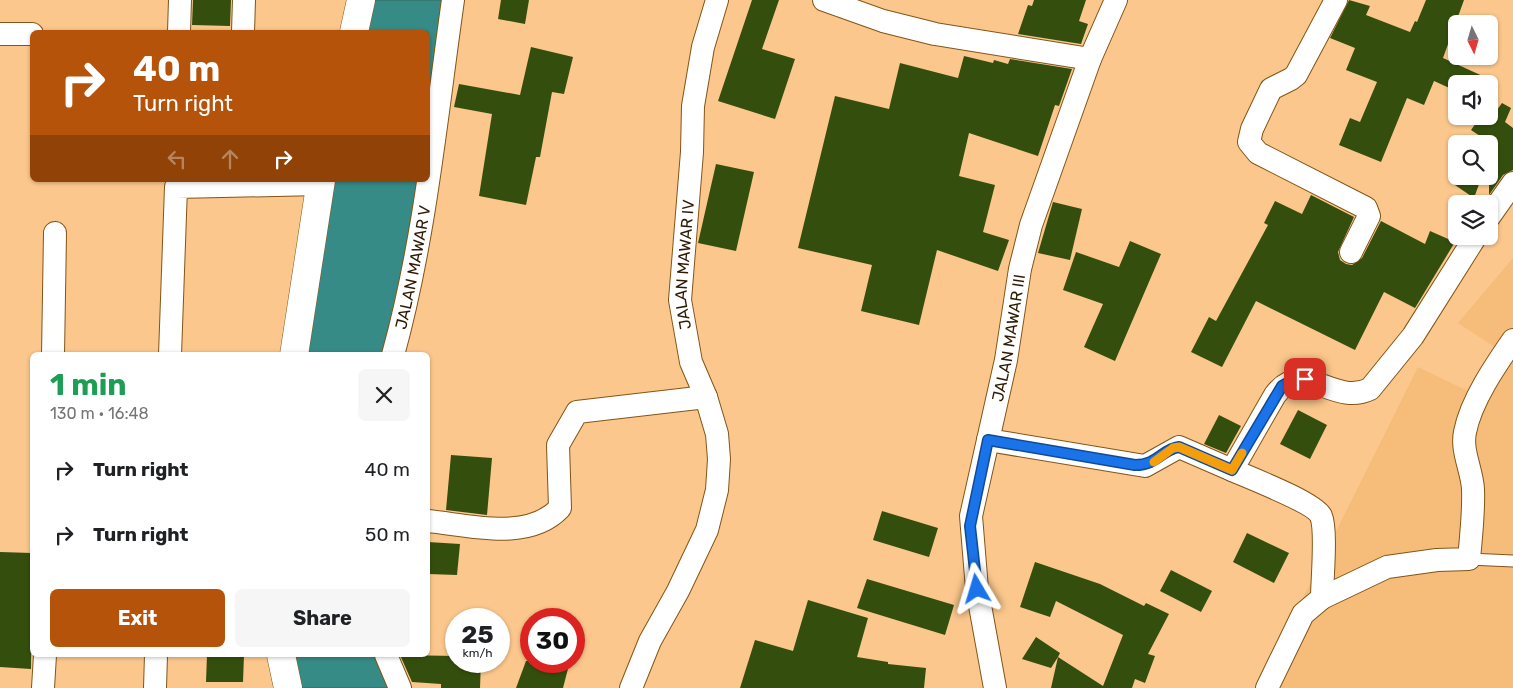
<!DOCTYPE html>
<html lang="en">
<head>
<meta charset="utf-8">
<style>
  :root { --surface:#fff; --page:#f6f6f6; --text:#202124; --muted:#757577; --accent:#b45309 }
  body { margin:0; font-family:Rubik,sans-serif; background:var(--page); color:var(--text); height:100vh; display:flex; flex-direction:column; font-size:19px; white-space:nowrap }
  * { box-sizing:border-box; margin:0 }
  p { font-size:16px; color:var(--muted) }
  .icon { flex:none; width:28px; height:28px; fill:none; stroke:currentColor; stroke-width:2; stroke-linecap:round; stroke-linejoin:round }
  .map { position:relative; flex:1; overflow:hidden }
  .panel { position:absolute; left:30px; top:352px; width:400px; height:305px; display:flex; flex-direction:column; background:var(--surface); border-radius:8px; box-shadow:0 1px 4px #0004 }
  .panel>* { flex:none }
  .banner { position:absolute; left:30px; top:30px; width:400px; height:152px; border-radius:8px; box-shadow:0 1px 4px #0004; background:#b45309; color:#fff; overflow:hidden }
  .needle { width:32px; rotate:175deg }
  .buttons { position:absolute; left:1448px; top:15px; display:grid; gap:10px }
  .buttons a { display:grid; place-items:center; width:50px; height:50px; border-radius:8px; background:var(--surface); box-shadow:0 1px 4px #0004; font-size:25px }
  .speed { position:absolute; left:445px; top:608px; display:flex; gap:10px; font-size:25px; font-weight:700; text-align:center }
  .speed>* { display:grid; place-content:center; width:65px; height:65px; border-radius:50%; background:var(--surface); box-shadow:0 1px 4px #0004; line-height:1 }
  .speed small { font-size:12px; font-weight:400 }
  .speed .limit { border:8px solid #d22; background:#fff; color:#111 }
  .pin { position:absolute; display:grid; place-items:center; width:42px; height:42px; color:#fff; margin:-21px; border-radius:10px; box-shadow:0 2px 8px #0006 }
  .me { position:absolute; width:55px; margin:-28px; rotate:353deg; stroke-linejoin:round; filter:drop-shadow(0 0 4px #0008) }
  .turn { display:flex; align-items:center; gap:18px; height:105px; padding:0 20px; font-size:22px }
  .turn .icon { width:65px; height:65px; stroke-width:2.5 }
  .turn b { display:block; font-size:35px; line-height:42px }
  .lanes { display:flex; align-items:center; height:48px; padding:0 20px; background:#0003; justify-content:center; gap:25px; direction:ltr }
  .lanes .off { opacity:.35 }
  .round { display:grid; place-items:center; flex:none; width:52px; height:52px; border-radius:8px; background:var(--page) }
  .summary { display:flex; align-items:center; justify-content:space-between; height:85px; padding:0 20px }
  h1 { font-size:30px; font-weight:700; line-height:38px; color:#1e9e55 }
  .cta { display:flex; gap:10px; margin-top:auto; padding:10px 20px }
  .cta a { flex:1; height:58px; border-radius:8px; background:var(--accent); color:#fff; font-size:20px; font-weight:700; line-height:58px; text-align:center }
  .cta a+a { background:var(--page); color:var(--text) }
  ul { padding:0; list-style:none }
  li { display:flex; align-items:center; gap:15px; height:65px; padding:0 20px }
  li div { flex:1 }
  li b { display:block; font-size:19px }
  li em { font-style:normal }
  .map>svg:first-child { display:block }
  .built { fill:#f5bc7a }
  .water { fill:#368b86; stroke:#34695f }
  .building { fill:#344f0d }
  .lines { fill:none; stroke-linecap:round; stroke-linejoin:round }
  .lane-casing { stroke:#825516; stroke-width:13 }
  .street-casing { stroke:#825516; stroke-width:24 }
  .secondary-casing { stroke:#825516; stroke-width:29 }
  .lane { stroke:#fff; stroke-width:11 }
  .street { stroke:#fff; stroke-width:22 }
  .secondary { stroke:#fff; stroke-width:28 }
  .route-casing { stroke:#114b97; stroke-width:12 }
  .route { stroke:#1a73e8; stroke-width:9 }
  .slow { stroke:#f59e0b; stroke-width:9 }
  .labels { text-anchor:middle; stroke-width:5; stroke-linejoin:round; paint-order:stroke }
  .street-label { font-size:16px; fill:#2e1b03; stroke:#fbf1e5 }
</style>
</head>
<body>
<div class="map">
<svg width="1513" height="688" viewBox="0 0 1513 688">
  <rect width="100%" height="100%" fill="#fbc78c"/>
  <path class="built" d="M 1513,258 L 1513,688 L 1258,688 L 1418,367 L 1476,395 L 1499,350 L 1458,323 Z"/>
  <g class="water">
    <path d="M 358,0 L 453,0 C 436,119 425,239 393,355 L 294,355 L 321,180 L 428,180 L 428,32 L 351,32 Z"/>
    <path d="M 281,655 L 386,655 L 400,688 L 288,688 Z"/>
  </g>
  <g class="building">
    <path d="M 193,0 L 231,0 L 230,26 L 192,25 Z"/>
    <path d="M 501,0 L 529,0 L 525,24 L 498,19 Z"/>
    <path d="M 752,0 L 779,0 L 762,49 L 795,59 L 775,119 L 718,101 Z"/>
    <path d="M 1034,0 L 1086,0 L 1079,21 L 1088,24 L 1081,44 L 1018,34 L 1028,5 L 1032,6 Z"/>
    <path d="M 1349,0 L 1370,6 L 1366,15 L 1410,32 L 1415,21 L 1417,22 L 1426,0 L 1464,0 L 1443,58 L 1487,78 L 1484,84 L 1456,84 L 1456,91 L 1434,81 L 1424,105 L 1407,98 L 1381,162 L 1339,145 L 1350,118 L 1360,122 L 1377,82 L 1346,70 L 1355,48 L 1330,38 Z"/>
    <path d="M 531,47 L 573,57 L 564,94 L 552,92 L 540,157 L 536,157 L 526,205 L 479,196 L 492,114 L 454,107 L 459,84 L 520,95 Z"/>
    <path d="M 964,56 L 993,63 L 994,60 L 1008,64 L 1010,59 L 1072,69 L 1059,106 L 1055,105 L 1038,156 L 969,133 L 959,176 L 995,185 L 983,232 L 1009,240 L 998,271 L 937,250 L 919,325 L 861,311 L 872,265 L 798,248 L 835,96 L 889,109 L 900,63 L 958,78 Z"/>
    <path d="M 1502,103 L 1511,108 L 1505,122 L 1513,128 L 1513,170 L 1503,175 L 1489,195 L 1489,144 L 1475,144 L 1480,136 L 1471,130 L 1481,116 L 1489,116 L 1489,110 L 1494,114 Z"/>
    <path d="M 716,164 L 754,172 L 736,251 L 698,243 Z"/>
    <path d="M 1456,171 L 1456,176 L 1482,176 L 1474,198 L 1449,181 Z"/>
    <path d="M 1311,195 L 1354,217 L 1338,252 L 1340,260 L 1346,264 L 1352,265 L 1362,258 L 1381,221 L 1425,244 L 1430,231 L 1455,242 L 1415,308 L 1384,292 L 1355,350 L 1256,301 L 1222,367 L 1191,352 L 1209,317 L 1216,321 L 1268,225 L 1264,223 L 1275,201 L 1302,214 Z"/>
    <path d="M 1053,202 L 1082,209 L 1070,260 L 1038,253 Z"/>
    <path d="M 1130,241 L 1161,254 L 1115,361 L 1084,347 L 1103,304 L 1063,290 L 1076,252 L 1119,267 Z"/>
    <path d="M 1298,410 L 1327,425 L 1310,459 L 1280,444 Z"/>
    <path d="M 1219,415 L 1241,426 L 1226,453 L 1204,444 Z"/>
    <path d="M 451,455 L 492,458 L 487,515 L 446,510 Z"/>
    <path d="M 882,511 L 938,528 L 929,557 L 873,540 Z"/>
    <path d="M 1247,533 L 1289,553 L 1274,583 L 1233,562 Z"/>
    <path d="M 428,542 L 460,544 L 457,575 L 428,574 Z"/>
    <path d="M 0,552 L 32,553 L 31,669 L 0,667 Z"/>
    <path d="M 1035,562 L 1100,584 L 1144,606 L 1146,603 L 1169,614 L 1148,654 L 1155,656 L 1145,683 L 1135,679 L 1132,688 L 1051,688 L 1058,657 L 1051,668 L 1022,659 L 1036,637 L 1060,653 L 1058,657 L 1103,686 L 1123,635 L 1056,601 L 1050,617 L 1020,607 Z"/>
    <path d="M 1171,570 L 1212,591 L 1201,612 L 1160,591 Z"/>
    <path d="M 867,579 L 954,605 L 945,635 L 857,608 Z"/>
    <path d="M 808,600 L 868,618 L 857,657 L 888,662 L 888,664 L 926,668 L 924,688 L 740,688 L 755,640 L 793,651 Z"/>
    <path d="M 207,655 L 244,655 L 243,682 L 206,682 Z"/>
    <path d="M 400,655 L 456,656 L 456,661 L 481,661 L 480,688 L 441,688 L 441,684 L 412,682 Z"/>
    <path d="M 526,661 L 570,661 L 563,688 L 516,688 Z"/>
  </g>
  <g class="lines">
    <defs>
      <path id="lane" d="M 1469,559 L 1513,561"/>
      <g id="street">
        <path d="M 824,0 L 883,21 L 935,34 L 1090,59"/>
        <path d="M 1336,0 L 1296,75 L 1291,79 L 1271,89 L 1252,129 L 1249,142 L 1258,153 L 1366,208 L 1369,216 L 1351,252"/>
        <path d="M 179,32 L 180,0"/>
        <path d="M 243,32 L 244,0"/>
        <path d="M 0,34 L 32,34"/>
        <path d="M 1489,217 L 1513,183"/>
        <path d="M 53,355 L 55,233"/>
        <path d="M 170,355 L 176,187 L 320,184"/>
        <path id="s1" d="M 393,355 C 425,239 436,119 453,0"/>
        <path d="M 988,440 L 1145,466 L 1179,447 L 1232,470 L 1275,395 C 1304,357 1333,407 1370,389 L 1413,336 L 1476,236"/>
        <path d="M 1232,470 C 1248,477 1315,503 1321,516 C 1327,530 1322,581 1322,598"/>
        <path d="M 428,521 C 469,525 528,542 560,508 L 558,445 L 577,412 L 706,397"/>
        <path d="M 386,655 L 400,688"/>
        <path d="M 43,688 L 45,655"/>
        <path d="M 155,688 L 156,655"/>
        <path id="s2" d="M 631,688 L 650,641 L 678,591 L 707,530 L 717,490 L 719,459 L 717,434 L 706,397 L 691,362 L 680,300 L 692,152 L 693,106 L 703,47 L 717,0"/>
        <path id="s3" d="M 995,688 L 977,589 L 971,516 L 1006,360 L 1020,269 L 1031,225 L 1090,59 L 1116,0"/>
        <path d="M 1267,688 L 1303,614 L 1322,598 L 1387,567 L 1437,560 L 1469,559 C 1471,536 1474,512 1473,489 C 1472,470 1461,451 1465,432 C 1471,401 1495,366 1513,340"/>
      </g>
      <g id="secondary">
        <path d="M 354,32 L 361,0"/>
        <path d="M 294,355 L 321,180"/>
        <path d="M 281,655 L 288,688"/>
      </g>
    </defs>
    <use href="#lane" class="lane-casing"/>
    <use href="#street" class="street-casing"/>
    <use href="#secondary" class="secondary-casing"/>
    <use href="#lane" class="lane"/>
    <use href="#street" class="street"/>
    <use href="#secondary" class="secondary"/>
  </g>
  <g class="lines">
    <defs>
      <path id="route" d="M 977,589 L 970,526 L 988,440 L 1135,465 C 1158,465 1162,449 1179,447 L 1232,470 L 1282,386 L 1291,381 L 1305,379"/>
    </defs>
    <use href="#route" class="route-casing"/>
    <use href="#route" class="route"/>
    <path class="slow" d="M 1154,462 L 1173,448 L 1179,447 L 1232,470 L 1242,453"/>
  </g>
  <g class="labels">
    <g class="street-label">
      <text dy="6" stroke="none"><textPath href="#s2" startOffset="448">JALAN MAWAR IV</textPath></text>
      <text dy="6" stroke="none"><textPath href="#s1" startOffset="90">JALAN MAWAR V</textPath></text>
      <text dy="6" stroke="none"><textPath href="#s3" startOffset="356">JALAN MAWAR III</textPath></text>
    </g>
  </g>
</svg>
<div class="buttons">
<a><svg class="needle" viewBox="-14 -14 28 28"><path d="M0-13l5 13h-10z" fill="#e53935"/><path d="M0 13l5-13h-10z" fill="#757577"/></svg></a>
<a><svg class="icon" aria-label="sound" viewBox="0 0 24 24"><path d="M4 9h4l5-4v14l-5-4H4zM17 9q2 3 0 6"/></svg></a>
<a><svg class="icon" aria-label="search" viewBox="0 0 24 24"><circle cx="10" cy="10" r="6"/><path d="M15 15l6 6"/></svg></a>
<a><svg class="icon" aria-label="layers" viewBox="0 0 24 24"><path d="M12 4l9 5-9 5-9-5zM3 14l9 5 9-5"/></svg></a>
</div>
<div class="speed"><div>25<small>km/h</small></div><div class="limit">30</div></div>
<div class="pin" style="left:1305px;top:379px;background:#d93025"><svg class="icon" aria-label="arrive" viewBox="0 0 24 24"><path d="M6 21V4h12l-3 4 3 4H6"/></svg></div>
<svg class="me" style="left:977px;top:589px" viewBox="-20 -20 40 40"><path d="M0-17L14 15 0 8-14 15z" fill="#1a73e8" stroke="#fff" stroke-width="4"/></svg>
<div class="banner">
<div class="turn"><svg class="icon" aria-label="right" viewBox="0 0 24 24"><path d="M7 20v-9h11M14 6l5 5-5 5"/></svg><div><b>40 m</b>Turn right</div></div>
<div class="lanes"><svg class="icon off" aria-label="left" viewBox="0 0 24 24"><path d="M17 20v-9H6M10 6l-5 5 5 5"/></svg><svg class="icon off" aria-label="ahead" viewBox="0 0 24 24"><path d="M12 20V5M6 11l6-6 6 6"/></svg><svg class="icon" aria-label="right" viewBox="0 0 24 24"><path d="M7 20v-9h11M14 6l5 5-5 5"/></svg></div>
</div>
<section class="panel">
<div class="summary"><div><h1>1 min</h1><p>130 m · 16:48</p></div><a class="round"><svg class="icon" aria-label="close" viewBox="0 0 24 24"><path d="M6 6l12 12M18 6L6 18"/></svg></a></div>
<ul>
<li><svg class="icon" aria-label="right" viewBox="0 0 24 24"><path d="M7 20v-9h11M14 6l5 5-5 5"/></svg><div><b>Turn right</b></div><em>40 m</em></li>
<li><svg class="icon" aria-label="right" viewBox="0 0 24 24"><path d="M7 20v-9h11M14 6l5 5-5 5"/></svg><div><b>Turn right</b></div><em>50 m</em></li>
</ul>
<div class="cta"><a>Exit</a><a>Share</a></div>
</section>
</div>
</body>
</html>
